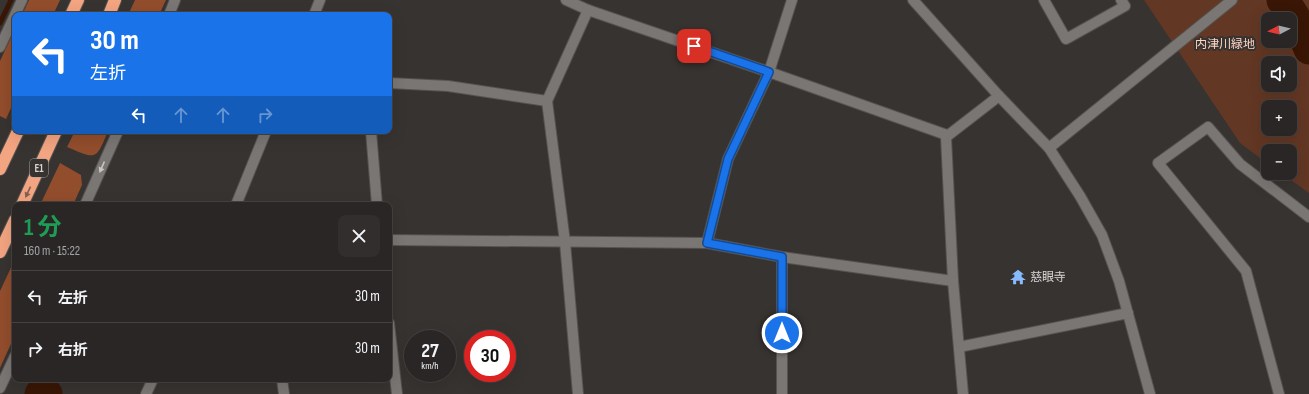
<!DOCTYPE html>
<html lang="ja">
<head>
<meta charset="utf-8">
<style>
  :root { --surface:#292625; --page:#312e2d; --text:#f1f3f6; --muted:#a5a5a7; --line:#454342 }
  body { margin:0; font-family:"Sofia Sans Condensed","Noto Sans JP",sans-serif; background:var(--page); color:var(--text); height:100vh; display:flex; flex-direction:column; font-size:15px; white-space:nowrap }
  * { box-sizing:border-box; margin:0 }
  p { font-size:13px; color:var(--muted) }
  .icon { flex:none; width:22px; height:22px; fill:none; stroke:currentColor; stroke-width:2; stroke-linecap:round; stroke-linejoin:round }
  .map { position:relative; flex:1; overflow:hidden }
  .drawer { position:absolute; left:12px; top:202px; width:380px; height:180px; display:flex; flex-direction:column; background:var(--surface); border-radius:8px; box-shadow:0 4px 16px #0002,0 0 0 1px var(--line) }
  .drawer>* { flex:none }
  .guide { position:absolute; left:12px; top:12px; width:380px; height:122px; border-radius:8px; box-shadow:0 4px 16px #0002,0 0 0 1px var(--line); background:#1a73e8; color:#fff; overflow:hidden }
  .needle { width:26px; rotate:263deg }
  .tools { position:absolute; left:1261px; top:12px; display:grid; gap:8px }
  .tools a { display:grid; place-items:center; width:36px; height:36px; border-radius:8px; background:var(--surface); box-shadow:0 4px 16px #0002,0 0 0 1px var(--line); font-size:20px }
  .speed { position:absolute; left:404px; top:330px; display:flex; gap:8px; font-size:20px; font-weight:700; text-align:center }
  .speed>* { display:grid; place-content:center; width:52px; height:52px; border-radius:50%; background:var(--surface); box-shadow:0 4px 16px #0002,0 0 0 1px var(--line); line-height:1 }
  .speed small { font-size:10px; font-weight:400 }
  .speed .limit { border:6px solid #d22; background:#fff; color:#111 }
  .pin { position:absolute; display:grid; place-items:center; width:34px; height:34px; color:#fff; margin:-17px; border-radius:8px; box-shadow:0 2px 6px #0006 }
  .me { position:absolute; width:44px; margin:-22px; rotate:0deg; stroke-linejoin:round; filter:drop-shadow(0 0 3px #0008) }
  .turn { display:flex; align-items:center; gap:14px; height:84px; padding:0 12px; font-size:18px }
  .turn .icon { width:52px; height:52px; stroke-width:2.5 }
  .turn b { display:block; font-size:28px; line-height:34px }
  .lanes { display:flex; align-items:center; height:38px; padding:0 12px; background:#0003; justify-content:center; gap:20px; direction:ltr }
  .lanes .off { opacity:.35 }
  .round { display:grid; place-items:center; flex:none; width:42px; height:42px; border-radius:8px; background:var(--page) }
  .head { display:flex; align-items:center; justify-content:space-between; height:68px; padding:0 12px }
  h1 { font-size:24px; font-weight:700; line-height:30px; color:#1e9e55 }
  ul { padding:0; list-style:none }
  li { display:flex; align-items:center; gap:12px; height:52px; padding:0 12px; border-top:1px solid var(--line) }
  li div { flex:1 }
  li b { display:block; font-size:15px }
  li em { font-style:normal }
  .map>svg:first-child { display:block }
  .green { fill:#623724; fill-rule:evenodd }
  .forest { fill:#924d2c }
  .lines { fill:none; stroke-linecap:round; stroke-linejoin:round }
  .stream { stroke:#391605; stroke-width:5 }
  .river { stroke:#391605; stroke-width:31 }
  .minor-casing { stroke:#555250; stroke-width:12 }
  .tertiary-casing { stroke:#555250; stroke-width:12 }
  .motorway-casing { stroke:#555250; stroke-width:14 }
  .minor { stroke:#7a7674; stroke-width:10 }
  .tertiary { stroke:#7a7674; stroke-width:10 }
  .motorway { stroke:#f3a481; stroke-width:12 }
  .oneway { fill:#c8c5c4 }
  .oneway2 { fill:#826051 }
  .route-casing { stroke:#114b97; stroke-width:10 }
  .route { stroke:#1a73e8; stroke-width:7 }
  .labels { text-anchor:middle; stroke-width:4; stroke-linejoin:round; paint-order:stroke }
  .shield { fill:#373331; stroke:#a6a3a2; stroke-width:1 }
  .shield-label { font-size:11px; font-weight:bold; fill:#d6d3d2 }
  .park-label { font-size:12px; fill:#fed4c2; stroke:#373331 }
  .poi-label { font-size:12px; fill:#d6d3d2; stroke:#373331; text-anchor:start }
</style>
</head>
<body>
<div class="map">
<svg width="1309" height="394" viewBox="0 0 1309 394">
  <rect width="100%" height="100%" fill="#373331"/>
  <path class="green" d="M 1144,0 L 1309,0 L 1309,193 L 1281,173 L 1290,173 L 1290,151 L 1268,151 L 1268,164 L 1240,143 ZM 1268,19 L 1290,19 L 1290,41 L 1268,41 ZM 1268,63 L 1290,63 L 1290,85 L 1268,85 ZM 1268,107 L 1290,107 L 1290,129 L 1268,129 Z"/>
  <g class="forest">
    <path d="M 29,0 L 60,0 L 53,15 L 22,15 Z"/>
    <path d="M 135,0 L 166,0 L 159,15 L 128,15 Z"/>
    <path d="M 15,29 L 15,99 L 6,119 L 0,116 L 0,61 Z"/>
    <path d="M 75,131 L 108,131 C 96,160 97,160 67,147 Z"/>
    <path d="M 60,163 L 81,175 L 82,185 L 73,205 L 40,205 Z"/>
    <path d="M 15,259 L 15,335 L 0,368 L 0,291 Z"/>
  </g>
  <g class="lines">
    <path class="stream" d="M 0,23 L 11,0"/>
    <g class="river">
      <path d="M 1282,0 C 1295,13 1302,31 1309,49"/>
      <path d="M 40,394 L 46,393 L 47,394"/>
    </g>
    <defs>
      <g id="minor">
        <path d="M 913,0 L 999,96 L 1049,148 L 1080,196 L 1102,235 L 1119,281 L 1150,394"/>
        <path d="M 1044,0 L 1066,39 L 1125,6 L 1121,0"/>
        <path d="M 169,15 L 175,0"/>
        <path d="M 0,47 L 22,0"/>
        <path d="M 389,83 L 448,86 L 547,101"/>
        <path d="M 371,131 L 377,205"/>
        <path d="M 944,134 L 946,137 L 953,281 L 963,394"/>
        <path d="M 946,137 L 999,96"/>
        <path d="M 85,205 L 118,131"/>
        <path d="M 389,240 L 707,243 L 782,257 L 953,281"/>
        <path d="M 707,243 L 728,159 L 769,72 L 792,0"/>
        <path d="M 782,257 L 782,394"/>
        <path d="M 389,323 L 397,394"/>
        <path d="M 959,347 L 1128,313"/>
        <path d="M 282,379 L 284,394"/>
        <path d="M 0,388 L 15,356"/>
        <path d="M 578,394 L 565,242 L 547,101 L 588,10"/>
        <path d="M 1279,394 L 1246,271 L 1158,163 L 1208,127 L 1240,164 L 1309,217"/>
      </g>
      <g id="tertiary">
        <path d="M 566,0 L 588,10 L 769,72 L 944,134"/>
        <path d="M 314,15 L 320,0"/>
        <path d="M 1049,148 L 1232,0"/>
        <path d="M 236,205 L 266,131"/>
        <path d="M 146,394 L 153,379"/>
      </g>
      <g id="motorway">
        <path d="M 71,15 L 78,0"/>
        <path d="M 109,15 L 115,0"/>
        <path d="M 0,169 L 18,131"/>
        <path d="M 22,205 L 56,131"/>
        <path d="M 0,252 L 15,220"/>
      </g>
    </defs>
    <use href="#minor" class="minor-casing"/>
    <use href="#tertiary" class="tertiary-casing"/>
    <use href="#motorway" class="motorway-casing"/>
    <use href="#minor" class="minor"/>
    <use href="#tertiary" class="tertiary"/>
    <use href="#motorway" class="motorway"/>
  </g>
  <defs><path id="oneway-solid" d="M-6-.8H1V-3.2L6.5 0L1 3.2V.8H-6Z"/></defs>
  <use class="oneway" href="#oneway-solid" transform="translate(102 167) rotate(114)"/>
  <use class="oneway2" href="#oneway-solid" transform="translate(28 192) rotate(115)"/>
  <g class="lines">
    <defs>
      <path id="route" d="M 694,46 L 769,72 L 728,159 L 707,243 L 782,257 L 782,333"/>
    </defs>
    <use href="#route" class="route-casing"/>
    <use href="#route" class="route"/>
  </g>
  <defs>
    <symbol id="temple-bare" viewBox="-9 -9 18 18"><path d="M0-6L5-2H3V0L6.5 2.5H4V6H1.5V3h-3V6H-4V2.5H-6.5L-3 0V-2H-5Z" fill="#87bbfb" stroke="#373331" stroke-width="2.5" paint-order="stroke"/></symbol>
  </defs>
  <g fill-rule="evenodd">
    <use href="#temple-bare" x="1007" y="266" width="22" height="22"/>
  </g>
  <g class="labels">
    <rect class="shield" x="30" y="159" width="18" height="18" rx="3"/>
    <g class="shield-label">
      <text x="39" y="172">E1</text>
    </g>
    <g class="park-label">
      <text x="1225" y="48">内津川緑地</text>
    </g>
    <g class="poi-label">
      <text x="1030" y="281">慈眼寺</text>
    </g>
  </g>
</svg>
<div class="tools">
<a><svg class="needle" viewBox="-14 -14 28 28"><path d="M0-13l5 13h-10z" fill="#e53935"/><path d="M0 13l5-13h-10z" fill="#a5a5a7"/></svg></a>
<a><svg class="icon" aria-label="sound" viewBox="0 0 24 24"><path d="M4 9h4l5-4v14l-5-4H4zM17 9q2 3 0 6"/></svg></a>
<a>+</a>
<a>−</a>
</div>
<div class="speed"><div>27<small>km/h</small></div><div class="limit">30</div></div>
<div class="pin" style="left:694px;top:46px;background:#d93025"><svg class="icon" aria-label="arrive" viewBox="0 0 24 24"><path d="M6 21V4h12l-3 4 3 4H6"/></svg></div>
<svg class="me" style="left:782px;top:333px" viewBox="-20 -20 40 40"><circle r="17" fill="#1a73e8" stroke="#fff" stroke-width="3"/><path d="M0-11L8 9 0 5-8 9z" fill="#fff"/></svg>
<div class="guide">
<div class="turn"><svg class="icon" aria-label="left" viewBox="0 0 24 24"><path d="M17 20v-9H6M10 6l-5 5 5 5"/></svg><div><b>30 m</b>左折</div></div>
<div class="lanes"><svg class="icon" aria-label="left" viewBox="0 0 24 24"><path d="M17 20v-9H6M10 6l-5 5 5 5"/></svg><svg class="icon off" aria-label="ahead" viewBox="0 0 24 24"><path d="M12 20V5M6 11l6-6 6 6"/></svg><svg class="icon off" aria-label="ahead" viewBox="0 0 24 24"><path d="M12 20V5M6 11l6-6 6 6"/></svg><svg class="icon off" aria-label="right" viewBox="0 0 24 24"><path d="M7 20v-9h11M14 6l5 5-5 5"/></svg></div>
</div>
<section class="drawer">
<div class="head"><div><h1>1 分</h1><p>160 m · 15:22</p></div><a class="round"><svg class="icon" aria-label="close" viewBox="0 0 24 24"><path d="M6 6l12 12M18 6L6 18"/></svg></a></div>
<ul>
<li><svg class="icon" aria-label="left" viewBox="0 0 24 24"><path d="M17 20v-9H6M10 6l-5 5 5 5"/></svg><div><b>左折</b></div><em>30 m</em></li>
<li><svg class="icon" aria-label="right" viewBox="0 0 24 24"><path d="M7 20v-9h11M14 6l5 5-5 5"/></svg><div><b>右折</b></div><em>30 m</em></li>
</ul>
</section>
</div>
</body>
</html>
